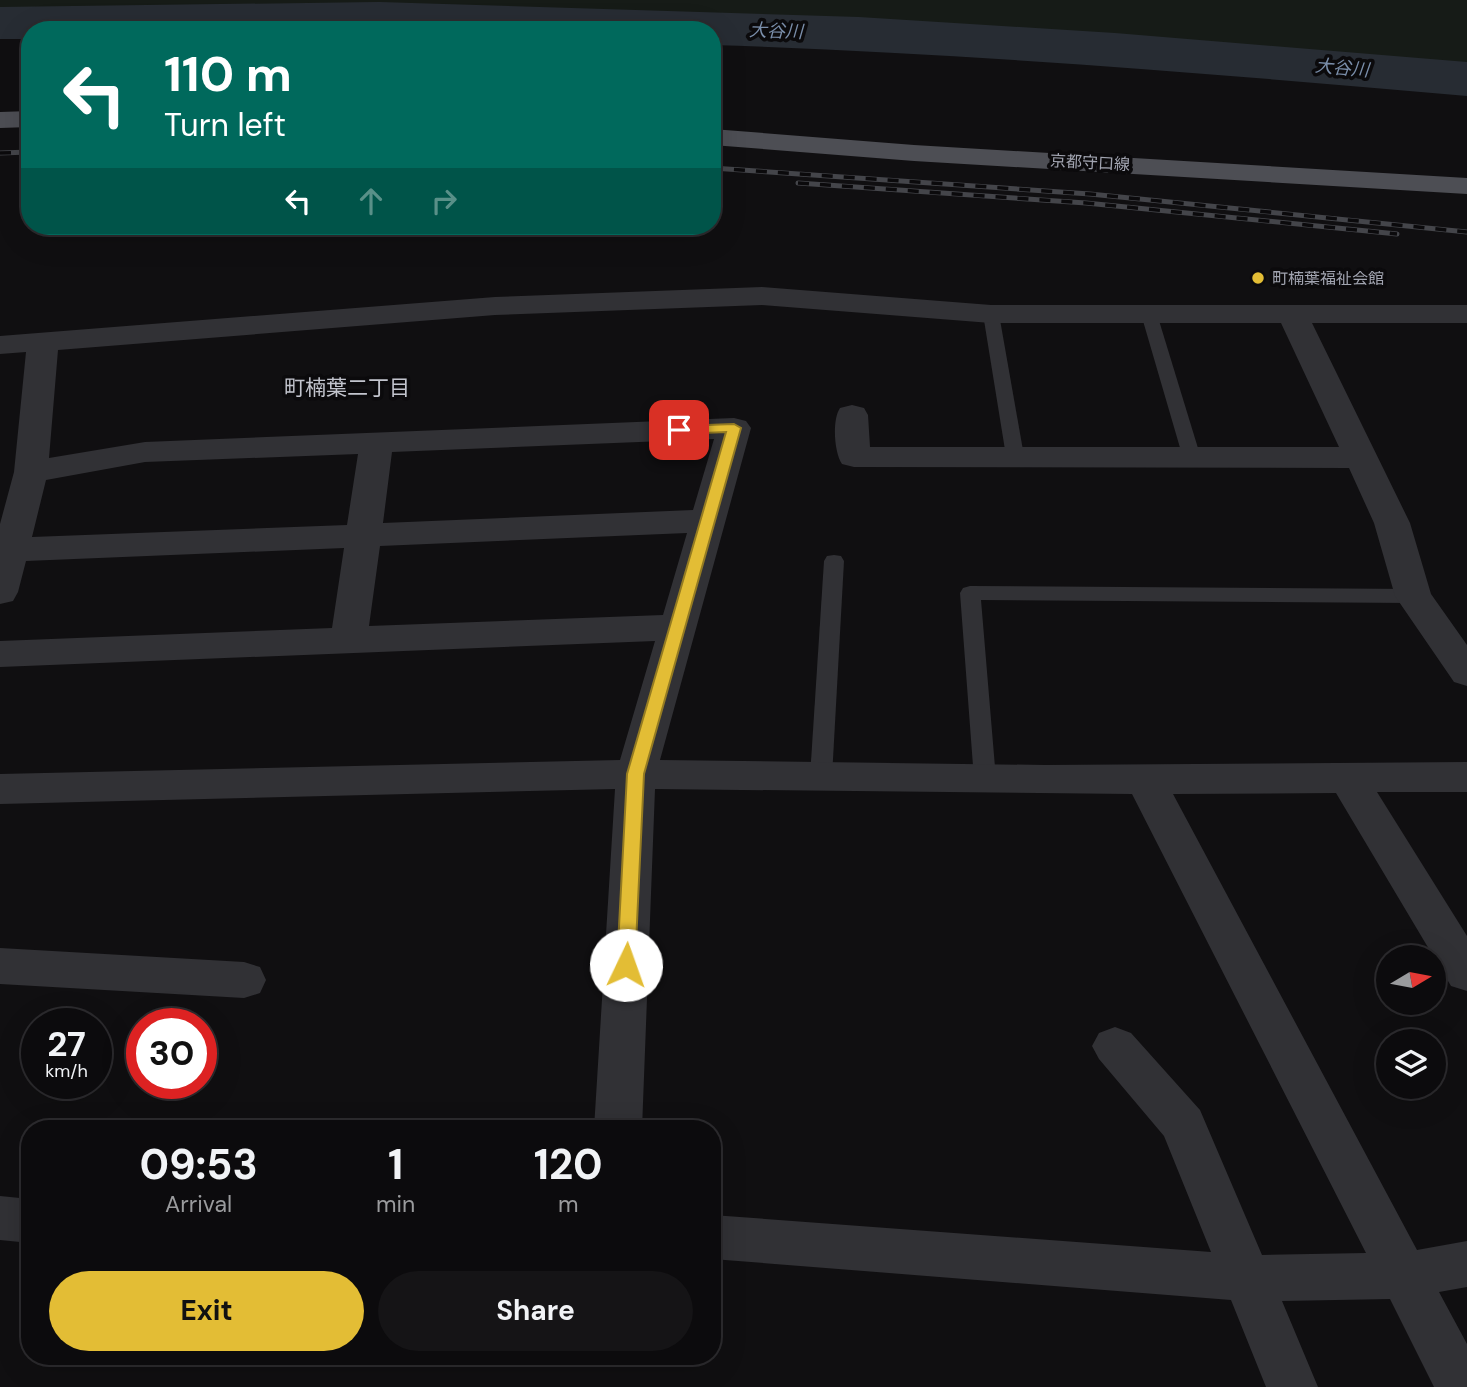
<!DOCTYPE html>
<html lang="en">
<head>
<meta charset="utf-8">
<style>
  :root { --surface:#0c0b0d; --page:#151416; --text:#f1f3f6; --muted:#9a9b9d; --line:#2c2b2e; --accent:#e3bd35 }
  body { margin:0; font-family:"DM Sans","Noto Sans JP",sans-serif; background:var(--page); color:var(--text); height:100vh; display:flex; flex-direction:column; font-size:26px; white-space:nowrap }
  * { box-sizing:border-box; margin:0 }
  p { font-size:23px; color:var(--muted) }
  .icon { flex:none; width:38px; height:38px; fill:none; stroke:currentColor; stroke-width:2; stroke-linecap:round; stroke-linejoin:round }
  .map { position:relative; flex:1; overflow:hidden }
  .panel { position:absolute; left:21px; top:1120px; width:700px; height:245px; display:flex; flex-direction:column; background:var(--surface); border-radius:28px; box-shadow:0 7px 28px #0002,0 0 0 2px var(--line) }
  .panel>* { flex:none }
  .top-card { position:absolute; left:21px; top:21px; width:700px; height:214px; border-radius:28px; box-shadow:0 7px 28px #0002,0 0 0 2px var(--line); background:#00695c; color:#fff; overflow:hidden }
  .needle { width:46px; rotate:80deg }
  .controls { position:absolute; left:1376px; top:945px; display:grid; gap:14px }
  .controls a { display:grid; place-items:center; width:70px; height:70px; border-radius:50%; background:var(--surface); box-shadow:0 7px 28px #0002,0 0 0 2px var(--line); font-size:35px }
  .speed { position:absolute; left:21px; top:1008px; display:flex; gap:14px; font-size:35px; font-weight:700; text-align:center }
  .speed>* { display:grid; place-content:center; width:91px; height:91px; border-radius:50%; background:var(--surface); box-shadow:0 7px 28px #0002,0 0 0 2px var(--line); line-height:1 }
  .speed small { font-size:18px; font-weight:400 }
  .speed .limit { border:10px solid #d22; background:#fff; color:#111 }
  .pin { position:absolute; display:grid; place-items:center; width:60px; height:60px; color:#fff; margin:-30px; border-radius:14px; box-shadow:0 4px 10px #0006 }
  .me { position:absolute; width:77px; margin:-38px; rotate:3deg; stroke-linejoin:round; filter:drop-shadow(0 0 5px #0008) }
  .turn { display:flex; align-items:center; gap:24px; height:147px; padding:0 28px; font-size:32px }
  .turn .icon { width:91px; height:91px; stroke-width:2.5 }
  .turn b { display:block; font-size:49px; line-height:60px }
  .lanes { display:flex; align-items:center; height:66px; padding:0 28px; background:#0003; justify-content:center; gap:35px; direction:ltr }
  .lanes .off { opacity:.35 }
  .eta { display:flex; justify-content:space-evenly; align-items:center; height:119px; text-align:center }
  .eta b { font-size:42px; font-weight:700; line-height:49px }
  .primary-button { display:flex; gap:14px; margin-top:auto; padding:14px 28px }
  .primary-button a { flex:1; height:80px; border-radius:42px; background:var(--accent); color:#111; font-size:28px; font-weight:700; line-height:80px; text-align:center }
  .primary-button a+a { background:var(--page); color:var(--text) }
  .map>svg:first-child { display:block }
  .green { fill:#161b17 }
  .lines { fill:none; stroke-linecap:round; stroke-linejoin:round }
  .river { fill:#272c33; fill-rule:evenodd }
  .lane { fill:#313135; fill-rule:evenodd }
  .street { fill:#313135; fill-rule:evenodd }
  .primary { fill:#4d4e54; fill-rule:evenodd }
  .rail-casing { stroke:#44454a; stroke-width:5 }
  .rail { stroke:#0b0a0c; stroke-width:3.5; stroke-dasharray:11; stroke-linecap:butt }
  .route { fill:#e3bd35; stroke:#947b22; stroke-width:2 }
  .poi-dot { fill:#e3bd35; stroke:#0b0a0c; stroke-width:2.5 }
  .labels { text-anchor:middle; stroke-width:7; stroke-linejoin:round; paint-order:stroke }
  .far-street-label { font-size:16px; fill:#a1a4b0; stroke:#0b0a0c }
  .far-poi-label { font-size:16px; fill:#a1a4b0; stroke:#0b0a0c; text-anchor:start }
  .far-water-label { font-size:18px; font-style:italic; fill:#7a8eaa; stroke:#0b0a0c }
  .neighbourhood-label { font-size:21px; fill:#c2c4cd; stroke:#0b0a0c }
</style>
</head>
<body>
<div class="map">
<svg width="1467" height="1387" viewBox="0 0 1467 1387">
  <rect width="100%" height="100%" fill="#100f11"/>
  <path class="green" d="M 0,0 L 1467,0 L 1467,69 L 901,25 L 394,6 L 0,14 Z"/>
  <g class="lines">
    <path class="river" d="M 379,2 L 859,17 L 1115,33 L 1467,62 L 1467,96 C 1216,74 965,53 712,45 L 712,30 L 30,30 L 30,39 L 0,39 L 0,7 Z"/>
    <g class="lane">
      <path d="M 991,309 L 999,314 L 1024,456 L 1015,462 L 1006,456 L 983,314 Z"/>
      <path d="M 1149,309 L 1157,314 L 1201,458 L 1199,462 L 1192,464 L 1183,458 L 1141,314 Z"/>
      <path d="M 834,555 L 841,556 L 844,561 L 832,777 L 829,783 L 821,785 L 813,783 L 810,777 L 824,561 L 827,556 Z"/>
      <path d="M 970,586 L 1413,589 L 1420,591 L 1423,596 L 1420,601 L 1413,603 L 981,600 L 996,779 L 993,785 L 985,787 L 977,785 L 974,779 L 960,593 L 963,588 Z"/>
    </g>
    <g class="street">
      <path d="M 762,287 L 991,305 L 1467,305 L 1467,323 L 1312,323 L 1410,523 L 1431,594 L 1467,645 L 1467,686 L 1454,682 L 1395,596 L 1374,523 L 1349,468 L 854,467 L 842,464 C 834,452 832,420 840,408 L 852,405 L 864,408 L 868,415 L 870,447 L 1339,447 L 1281,323 L 991,323 L 762,305 L 495,315 L 58,350 L 49,458 L 145,442 L 734,418 L 746,421 L 751,428 L 660,760 L 1045,765 L 1467,762 L 1467,792 L 1377,792 L 1467,936 L 1467,991 L 1451,986 L 1336,793 L 1173,794 L 1417,1250 L 1467,1241 L 1467,1287 L 1439,1292 L 1467,1344 L 1467,1387 L 1434,1387 L 1390,1299 L 1282,1301 L 1318,1387 L 1266,1387 L 1231,1300 L 712,1259 L 712,1215 L 1211,1252 L 1164,1136 L 1099,1059 L 1092,1046 L 1099,1033 L 1115,1027 L 1131,1033 L 1200,1110 L 1262,1255 L 1366,1253 L 1132,794 L 655,789 L 642,1129 L 594,1129 L 615,789 L 0,804 L 0,774 L 620,760 L 655,641 L 0,667 L 0,641 L 332,628 L 344,548 L 26,561 L 18,592 L 13,601 L 0,604 L 0,524 L 14,472 L 26,352 L 0,354 L 0,336 L 495,297 ZM 714,439 L 693,510 L 383,523 L 392,452 ZM 358,454 L 347,525 L 32,537 L 46,480 L 145,462 ZM 687,533 L 663,615 L 369,626 L 380,546 Z"/>
      <path d="M 0,948 L 244,962 L 260,967 L 266,980 L 260,993 L 244,998 L 0,984 Z"/>
      <path d="M 0,1196 L 30,1199 L 30,1243 L 0,1240 Z"/>
    </g>
    <g class="primary">
      <path d="M 30,111 L 30,127 L 0,128 L 0,112 Z"/>
      <path d="M 712,129 L 914,145 L 1467,178 L 1467,194 L 914,161 L 712,145 Z"/>
    </g>
    <defs>
      <g id="rail">
        <path d="M 0,153 L 30,152"/>
        <path d="M 712,168 L 1090,194 L 1467,232"/>
        <path d="M 798,183 L 1086,203 L 1397,234"/>
      </g>
    </defs>
    <use href="#rail" class="rail-casing"/>
    <use href="#rail" class="rail"/>
  </g>
  <path class="route" d="M 734,424 L 741,428 L 644,774 L 635,965 L 633,970 L 626,972 L 620,970 L 617,965 L 627,774 L 726,432 L 679,434 L 672,430 L 679,426 Z"/>
  <circle class="poi-dot" cx="1258" cy="278" r="7"/>
  <g class="labels">
    <g class="far-street-label">
      <text transform="translate(1090 162) rotate(3)" y="6">京都守口線</text>
    </g>
    <g class="far-poi-label">
      <text x="1272" y="284">町楠葉福祉会館</text>
    </g>
    <g class="far-water-label">
      <text transform="translate(776 31) rotate(2)" y="6">大谷川</text>
      <text transform="translate(1342 68) rotate(5)" y="6">大谷川</text>
    </g>
    <g class="neighbourhood-label">
      <text x="347" y="395">町楠葉二丁目</text>
    </g>
  </g>
</svg>
<div class="controls">
<a><svg class="needle" viewBox="-14 -14 28 28"><path d="M0-13l5 13h-10z" fill="#e53935"/><path d="M0 13l5-13h-10z" fill="#9a9b9d"/></svg></a>
<a><svg class="icon" aria-label="layers" viewBox="0 0 24 24"><path d="M12 4l9 5-9 5-9-5zM3 14l9 5 9-5"/></svg></a>
</div>
<div class="speed"><div>27<small>km/h</small></div><div class="limit">30</div></div>
<div class="pin" style="left:679px;top:430px;background:#d93025"><svg class="icon" aria-label="arrive" viewBox="0 0 24 24"><path d="M6 21V4h12l-3 4 3 4H6"/></svg></div>
<svg class="me" style="left:626px;top:965px" viewBox="-20 -20 40 40"><circle r="19" fill="#fff"/><path d="M0-13L10 11 0 6-10 11z" fill="#e3bd35"/></svg>
<div class="top-card">
<div class="turn"><svg class="icon" aria-label="left" viewBox="0 0 24 24"><path d="M17 20v-9H6M10 6l-5 5 5 5"/></svg><div><b>110 m</b>Turn left</div></div>
<div class="lanes"><svg class="icon" aria-label="left" viewBox="0 0 24 24"><path d="M17 20v-9H6M10 6l-5 5 5 5"/></svg><svg class="icon off" aria-label="ahead" viewBox="0 0 24 24"><path d="M12 20V5M6 11l6-6 6 6"/></svg><svg class="icon off" aria-label="right" viewBox="0 0 24 24"><path d="M7 20v-9h11M14 6l5 5-5 5"/></svg></div>
</div>
<section class="panel">
<div class="eta">
<div><b>09:53</b><p>Arrival</p></div>
<div><b>1</b><p>min</p></div>
<div><b>120</b><p>m</p></div>
</div>
<div class="primary-button"><a>Exit</a><a>Share</a></div>
</section>
</div>
</body>
</html>
